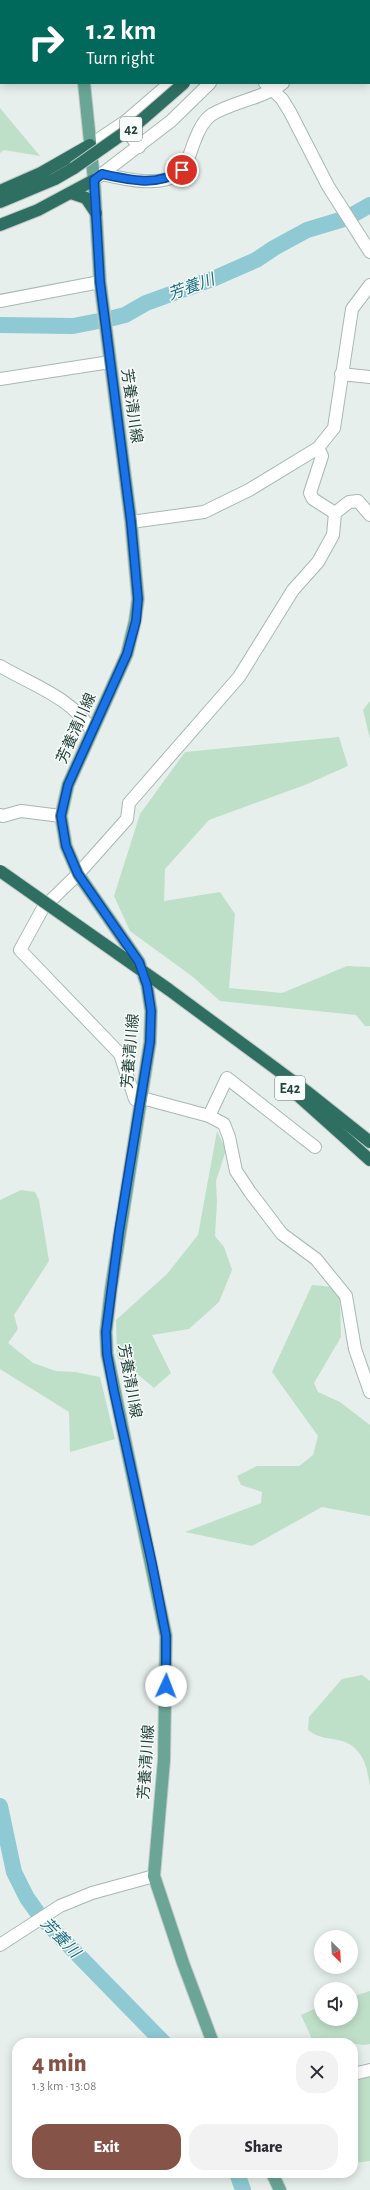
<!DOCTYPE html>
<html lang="en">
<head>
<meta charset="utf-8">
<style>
  :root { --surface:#fff; --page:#f2f2f3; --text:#2b2b33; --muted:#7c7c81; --accent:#855347 }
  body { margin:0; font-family:"Alegreya Sans","Noto Sans JP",sans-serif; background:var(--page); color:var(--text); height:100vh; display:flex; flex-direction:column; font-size:15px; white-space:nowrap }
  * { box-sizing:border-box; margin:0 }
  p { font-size:13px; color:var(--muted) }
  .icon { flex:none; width:22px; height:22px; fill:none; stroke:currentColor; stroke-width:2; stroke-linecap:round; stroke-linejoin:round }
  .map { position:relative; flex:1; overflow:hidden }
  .drawer { position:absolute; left:12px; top:2038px; width:346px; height:140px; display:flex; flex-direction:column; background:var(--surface); border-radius:16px; box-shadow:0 2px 10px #0003 }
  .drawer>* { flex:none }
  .hud { position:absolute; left:0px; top:0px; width:370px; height:84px; box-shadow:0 2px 10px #0003; background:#00695c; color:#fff; overflow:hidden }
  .needle { width:26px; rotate:156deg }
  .tools { position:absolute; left:314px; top:1930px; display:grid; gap:8px }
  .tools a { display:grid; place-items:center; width:44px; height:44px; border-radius:50%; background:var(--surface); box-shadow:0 2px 10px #0003; font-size:20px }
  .pin { position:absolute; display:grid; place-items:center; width:34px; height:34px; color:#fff; margin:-17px; border:2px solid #fff; border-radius:50%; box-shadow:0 1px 4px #0007 }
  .me { position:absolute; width:44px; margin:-22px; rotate:2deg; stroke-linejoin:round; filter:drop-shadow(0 0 3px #0008) }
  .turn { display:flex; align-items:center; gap:14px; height:84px; padding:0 20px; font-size:18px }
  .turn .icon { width:52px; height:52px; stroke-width:2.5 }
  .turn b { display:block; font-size:28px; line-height:34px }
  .round { display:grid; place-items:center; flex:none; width:42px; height:42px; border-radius:16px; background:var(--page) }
  .summary { display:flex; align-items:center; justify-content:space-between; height:68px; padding:0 20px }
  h1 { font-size:24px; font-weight:800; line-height:30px; color:var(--accent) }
  .cta { display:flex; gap:8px; margin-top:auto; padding:8px 20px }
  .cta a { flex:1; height:46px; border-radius:16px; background:var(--accent); color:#fff; font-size:16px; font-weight:800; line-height:46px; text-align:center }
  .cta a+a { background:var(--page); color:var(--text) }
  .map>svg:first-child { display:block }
  .green { fill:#bfe0c8 }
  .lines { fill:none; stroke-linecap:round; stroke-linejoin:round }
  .river { stroke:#8ec9d4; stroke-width:16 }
  .minor-casing { stroke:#a8b8b2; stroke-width:14 }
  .major-casing { stroke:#c2cac8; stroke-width:14 }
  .highway-casing { stroke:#c2cac8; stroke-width:14 }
  .minor { stroke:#fff; stroke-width:12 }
  .major { stroke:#6aa596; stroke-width:12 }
  .highway { stroke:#2f6f62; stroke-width:12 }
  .rail-casing { stroke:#5f7d75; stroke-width:4 }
  .rail { stroke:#f7fbf9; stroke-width:2.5; stroke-dasharray:8; stroke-linecap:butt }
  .highway-bridge-casing { stroke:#c2cac8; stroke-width:14; stroke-linecap:butt }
  .highway-bridge { stroke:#2f6f62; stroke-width:12 }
  .route-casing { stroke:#114b97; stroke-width:10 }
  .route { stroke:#1a73e8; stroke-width:7 }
  .labels { text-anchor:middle; stroke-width:3; stroke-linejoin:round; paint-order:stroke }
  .shield { fill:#f7fbf9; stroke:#637a73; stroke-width:1 }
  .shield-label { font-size:14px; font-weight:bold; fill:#24423a }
  .street-label { font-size:15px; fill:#24423a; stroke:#f7fbf9 }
  .water-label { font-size:16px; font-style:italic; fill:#1c6f80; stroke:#f7fbf9 }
</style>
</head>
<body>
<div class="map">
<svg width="370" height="2190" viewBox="0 0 370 2190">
  <rect width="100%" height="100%" fill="#e6efeb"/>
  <g class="green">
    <path d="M 0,108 L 40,156 L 4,150 L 0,153 Z"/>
    <path d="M 370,701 L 370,739 L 363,710 Z"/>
    <path d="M 339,737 L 348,766 L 305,785 L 209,820 L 165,869 L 164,901 L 220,892 L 235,914 L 229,988 L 282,993 L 347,966 L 370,967 L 370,1026 L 365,1026 L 356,1015 L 220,1001 L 193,977 L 130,931 L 114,896 L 140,814 L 185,752 Z"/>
    <path d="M 217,1131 L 226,1150 L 216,1181 L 217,1202 L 215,1236 L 224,1247 L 232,1270 L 219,1302 L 189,1329 L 152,1335 L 171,1373 L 154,1388 L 117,1357 L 116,1320 L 167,1274 L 198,1235 Z"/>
    <path d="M 21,1190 L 35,1192 L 39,1200 L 49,1261 L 14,1315 L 18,1329 L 8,1343 L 33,1363 L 56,1371 L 75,1372 L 100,1377 L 115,1439 L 70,1452 L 69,1412 L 0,1369 L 0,1200 Z"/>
    <path d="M 312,1285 L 333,1287 L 340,1300 L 341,1337 L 314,1383 L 318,1392 L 340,1402 L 370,1425 L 370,1516 L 322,1507 L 252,1546 L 185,1532 L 261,1503 L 262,1492 L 241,1485 L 237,1476 L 257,1466 L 299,1466 L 313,1455 L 318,1436 L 272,1372 Z"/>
    <path d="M 362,1675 L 370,1681 L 370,1786 C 367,1768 364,1750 345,1742 C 331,1737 321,1740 308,1730 L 309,1717 L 342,1679 Z"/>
    <path d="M 370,1991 L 370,2044 L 364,2045 L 312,2039 L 301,2015 L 321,2006 L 321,2019 L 351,2019 L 351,1997 Z"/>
    <path d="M 357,2077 L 370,2077 L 370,2161 L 353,2163 L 353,2079 Z"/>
  </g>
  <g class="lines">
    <g class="river">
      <path d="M 0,325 L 73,326 L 109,319 L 125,315 L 146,303 L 215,278 L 256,260 L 274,248 L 307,230 L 347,218 L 370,205"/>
      <path d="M 0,1806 L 14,1872 L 27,1898 L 40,1916 L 164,2043"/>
      <path d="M 237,2173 L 243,2190"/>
    </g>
    <defs>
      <g id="minor">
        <path d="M 168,0 L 171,1"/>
        <path d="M 243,1 L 244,0"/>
        <path d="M 279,1 L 279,0"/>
        <path d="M 265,83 L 282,99 L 290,112 L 328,186 L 370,252"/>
        <path d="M 126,121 L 130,135 L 139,147"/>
        <path d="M 90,145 L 126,121 L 170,83"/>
        <path d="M 102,174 C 124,179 164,189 181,171 C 188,164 191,149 195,140 C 198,132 204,120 211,115 C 234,101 262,99 283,83"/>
        <path d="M 98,177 L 171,121 L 210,83"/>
        <path d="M 0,301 L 100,282"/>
        <path d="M 341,374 L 370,377"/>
        <path d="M 0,379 L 110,362"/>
        <path d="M 318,448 L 322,456 L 310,493 L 313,499 L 335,513"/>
        <path d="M 370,515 L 358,501 L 349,502 L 335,513 L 333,535 L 318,562 L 293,590 L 239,677 L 129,803 L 127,819 L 78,874 L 43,908 L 20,950 L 120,1054 L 135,1099 L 142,1098 L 209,1116 L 224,1124 L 229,1137 L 236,1171 L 250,1192 L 282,1234 L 316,1259 L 346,1296 L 355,1349 L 370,1392"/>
        <path d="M 131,522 L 204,512 L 249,490 L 318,448 L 334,428 L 352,309 L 370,285"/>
        <path d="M 0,666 C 32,685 71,697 92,731"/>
        <path d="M 0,815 L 3,816 L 21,811 L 61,816"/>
        <path d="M 209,1116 L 227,1078 L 315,1147"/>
        <path d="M 0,1945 L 60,1906 L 92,1893 L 154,1876"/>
        <path d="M 353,2074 L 370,2070"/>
      </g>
      <g id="major">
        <path d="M 76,0 L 76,1"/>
        <path d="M 84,83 L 94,180 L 100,282 L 131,522 L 138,599 L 135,621 L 127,654 L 68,785 L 61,816 L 66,846 L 78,874 L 139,962 L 147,985 L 151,1011 L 150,1042 L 111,1289 L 106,1332 L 107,1354 L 166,1636 L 164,1760 L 154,1876 L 183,1963 L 213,2043"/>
        <path d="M 272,2173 L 280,2190"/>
      </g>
      <g id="highway">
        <path d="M 254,1 L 255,0"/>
        <path d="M 0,191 L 41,173 L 90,145"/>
        <path d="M 71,193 L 86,198 L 96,213"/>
        <path d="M 0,202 L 55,179 L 74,168"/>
        <path d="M 0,225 L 38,210 L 94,180"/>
        <path d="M 168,989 L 306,1091 L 370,1142"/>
        <path d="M 293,1091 L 370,1160"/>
      </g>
    </defs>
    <use href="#minor" class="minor-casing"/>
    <use href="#major" class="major-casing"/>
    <use href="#highway" class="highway-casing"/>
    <use href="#minor" class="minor"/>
    <use href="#major" class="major"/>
    <use href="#highway" class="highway"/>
    <defs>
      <g id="rail">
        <path d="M 125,0 L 129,1"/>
        <path d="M 150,0 L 153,1"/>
        <path d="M 369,51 L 370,51"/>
        <path d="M 369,62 L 370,62"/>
      </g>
    </defs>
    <use href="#rail" class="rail-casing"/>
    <use href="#rail" class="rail"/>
    <defs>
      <g id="highway-bridge">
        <path d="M 74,168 L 138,123 L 184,83"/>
        <path d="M 0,871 L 168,989"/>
      </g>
    </defs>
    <use href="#highway-bridge" class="highway-bridge-casing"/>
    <use href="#highway-bridge" class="highway-bridge"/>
  </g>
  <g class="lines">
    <defs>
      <path id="route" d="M 166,1686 L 166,1636 L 152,1564 L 114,1391 L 107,1354 L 106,1332 L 119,1232 L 150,1042 L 151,1011 L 147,985 L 139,962 L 78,874 L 66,846 L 61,816 L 68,785 L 127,654 L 136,621 L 138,599 L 131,522 L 100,282 L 94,180 L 102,174 C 129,180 158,187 182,170"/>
    </defs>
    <use href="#route" class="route-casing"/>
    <use href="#route" class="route"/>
  </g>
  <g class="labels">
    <g class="shield">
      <rect x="120" y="117" width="22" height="24" rx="3"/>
      <rect x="275" y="1076" width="30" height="24" rx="3"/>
    </g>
    <g class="shield-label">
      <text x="131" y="134">42</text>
      <text x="290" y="1093">E42</text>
    </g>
    <g class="street-label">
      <text transform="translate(132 406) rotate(82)" y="5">芳養清川線</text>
      <text transform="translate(76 728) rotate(-66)" y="5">芳養清川線</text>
      <text transform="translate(130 1051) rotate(-85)" y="5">芳養清川線</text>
      <text transform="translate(130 1381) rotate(80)" y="5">芳養清川線</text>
      <text transform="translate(146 1762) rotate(-86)" y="5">芳養清川線</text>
    </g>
    <g class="water-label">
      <text transform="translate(191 286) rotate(-20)" y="6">芳養川</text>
      <text transform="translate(61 1937) rotate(46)" y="6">芳養川</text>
    </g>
  </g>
</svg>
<div class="tools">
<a><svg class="needle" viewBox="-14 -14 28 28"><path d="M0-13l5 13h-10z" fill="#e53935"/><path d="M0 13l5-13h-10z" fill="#7c7c81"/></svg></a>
<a><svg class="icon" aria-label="sound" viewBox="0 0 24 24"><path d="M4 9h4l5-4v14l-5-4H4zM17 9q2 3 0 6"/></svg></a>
</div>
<div class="pin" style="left:182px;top:170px;background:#d93025"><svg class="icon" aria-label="arrive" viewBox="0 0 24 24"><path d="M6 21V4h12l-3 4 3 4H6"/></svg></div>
<svg class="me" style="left:166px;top:1686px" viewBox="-20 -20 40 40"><circle r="19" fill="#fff"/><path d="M0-13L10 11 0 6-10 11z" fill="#1a73e8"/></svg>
<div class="hud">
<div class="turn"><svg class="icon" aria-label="right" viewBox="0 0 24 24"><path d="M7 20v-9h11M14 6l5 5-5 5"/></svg><div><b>1.2 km</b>Turn right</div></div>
</div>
<section class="drawer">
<div class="summary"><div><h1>4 min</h1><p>1.3 km · 13:08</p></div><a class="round"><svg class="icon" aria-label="close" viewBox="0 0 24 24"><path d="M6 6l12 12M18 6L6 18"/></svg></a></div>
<div class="cta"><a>Exit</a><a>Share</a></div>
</section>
</div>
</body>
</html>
